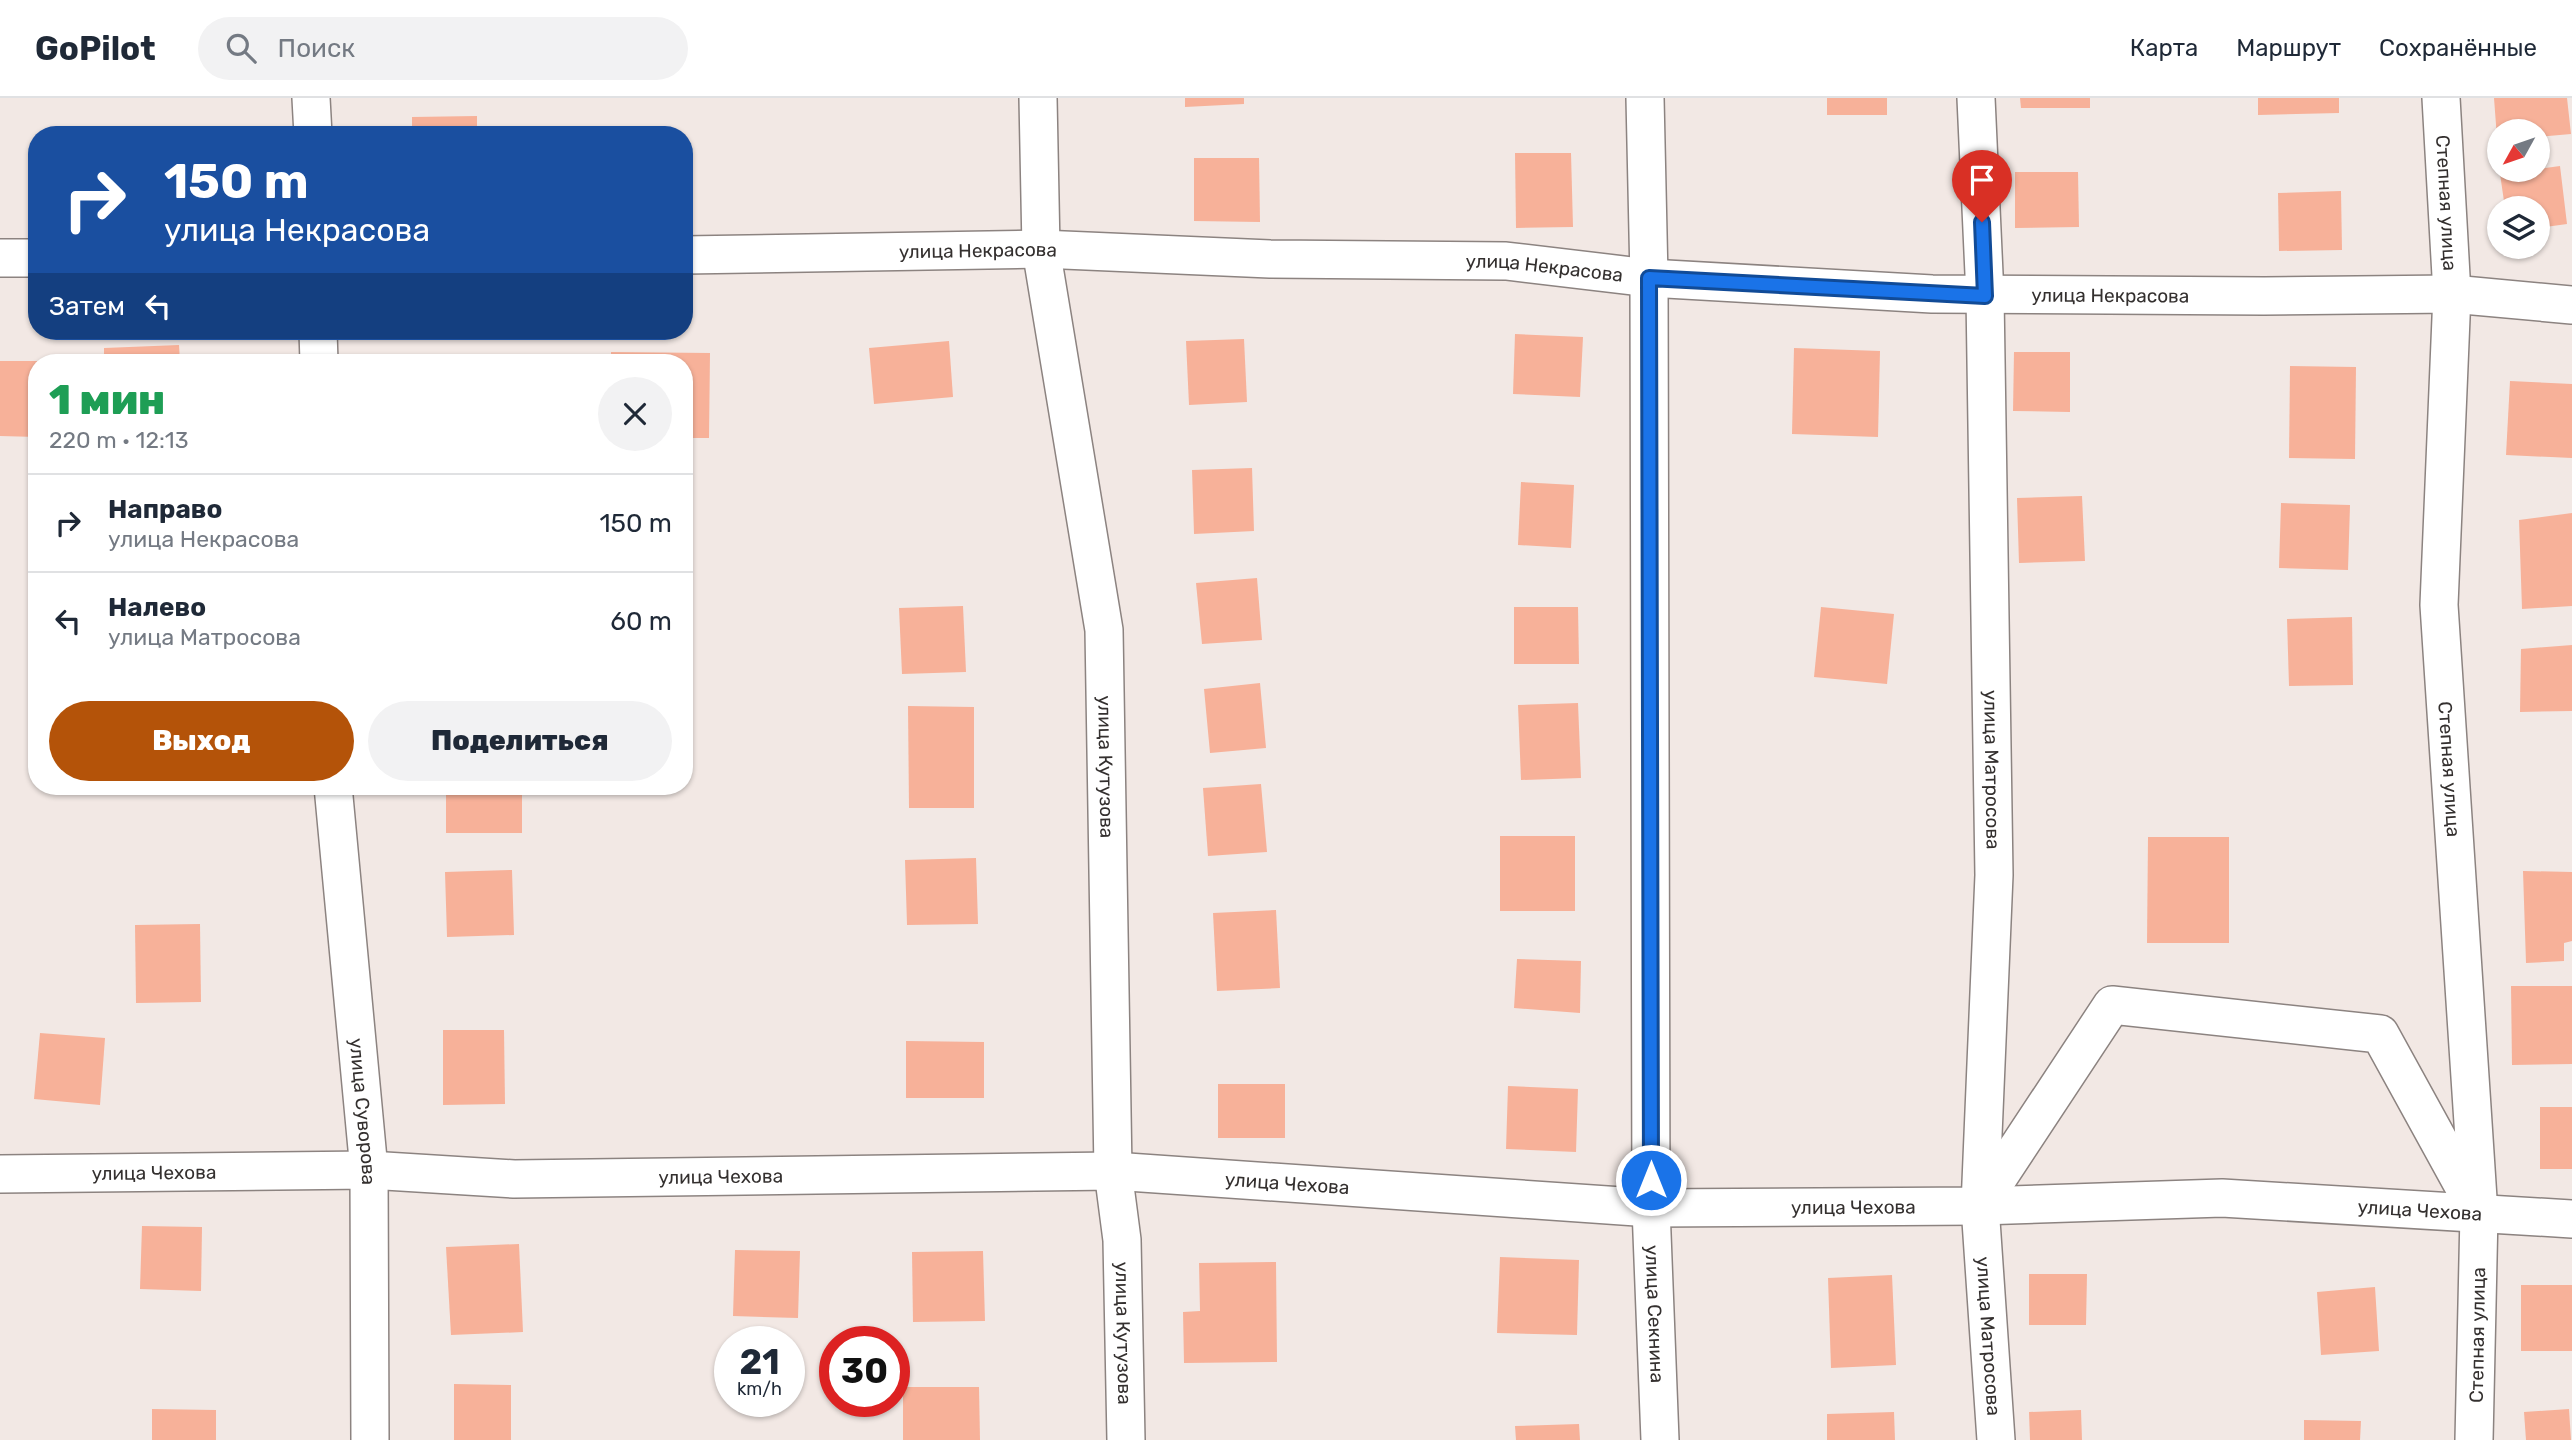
<!DOCTYPE html>
<html lang="ru">
<head>
<meta charset="utf-8">
<style>
  :root { --surface:#fff; --page:#f2f2f3; --text:#1f2937; --muted:#747a83; --line:#e0e1e3; --accent:#b45309 }
  body { margin:0; font-family:Rubik,sans-serif; background:var(--page); color:var(--text); height:100vh; display:flex; flex-direction:column; font-size:26px; white-space:nowrap }
  * { box-sizing:border-box; margin:0 }
  p { font-size:23px; color:var(--muted) }
  .icon { flex:none; width:38px; height:38px; fill:none; stroke:currentColor; stroke-width:2; stroke-linecap:round; stroke-linejoin:round }
  .map { position:relative; flex:1; overflow:hidden }
  .side { position:absolute; left:28px; top:256px; width:665px; height:441px; display:flex; flex-direction:column; background:var(--surface); border-radius:28px; box-shadow:0 2px 5px #0004 }
  .side>* { flex:none }
  .hud { position:absolute; left:28px; top:28px; width:665px; height:214px; border-radius:28px; box-shadow:0 2px 5px #0004; background:#1a4fa0; color:#fff; overflow:hidden }
  .needle { width:46px; rotate:230deg }
  .controls { position:absolute; left:2487px; top:21px; display:grid; gap:14px }
  .controls a { display:grid; place-items:center; width:63px; height:63px; border-radius:50%; background:var(--surface); box-shadow:0 2px 5px #0004; font-size:35px }
  .speed { position:absolute; left:714px; top:1228px; display:flex; gap:14px; font-size:35px; font-weight:700; text-align:center }
  .speed>* { display:grid; place-content:center; width:91px; height:91px; border-radius:50%; background:var(--surface); box-shadow:0 2px 5px #0004; line-height:1 }
  .speed small { font-size:18px; font-weight:400 }
  .speed .limit { border:10px solid #d22; background:#fff; color:#111 }
  .pin { position:absolute; display:grid; place-items:center; width:60px; height:60px; color:#fff; margin:-72px -30px; border-radius:50% 50% 50% 0; rotate:-45deg; box-shadow:0 0 7px #0007 }
  .pin .icon { rotate:45deg }
  .me { position:absolute; width:77px; margin:-38px; rotate:0deg; stroke-linejoin:round; filter:drop-shadow(0 0 5px #0008) }
  .turn { display:flex; align-items:center; gap:24px; height:147px; padding:0 21px; font-size:32px }
  .turn .icon { width:91px; height:91px; stroke-width:2.5 }
  .turn b { display:block; font-size:49px; line-height:60px }
  .then { display:flex; align-items:center; height:66px; padding:0 21px; background:#0003; gap:14px; font-size:26px }
  .round { display:grid; place-items:center; flex:none; width:74px; height:74px; border-radius:37px; background:var(--page) }
  .overview { display:flex; align-items:center; justify-content:space-between; height:119px; padding:0 21px }
  h1 { font-size:42px; font-weight:800; line-height:52px; color:#1e9e55 }
  .action { display:flex; gap:14px; margin-top:auto; padding:14px 21px }
  .action a { flex:1; height:80px; border-radius:42px; background:var(--accent); color:#fff; font-size:28px; font-weight:800; line-height:80px; text-align:center }
  .action a+a { background:var(--page); color:var(--text) }
  ul { padding:0; list-style:none }
  li { display:flex; align-items:center; gap:21px; height:98px; padding:0 21px; border-top:2px solid var(--line) }
  li div { flex:1 }
  li b { display:block; font-size:26px }
  li em { font-style:normal }
  header { display:flex; align-items:center; gap:42px; box-sizing:border-box; height:98px; padding:0 35px; background:var(--surface); border-bottom:2px solid var(--line) }
  header strong { font-size:33px }
  nav { display:flex; gap:38px; margin-inline-start:auto; font-size:24px }
  .search { width:490px; height:63px; background:var(--page); display:flex; align-items:center; gap:18px; box-sizing:border-box; padding:0 24px; border-radius:38px; color:var(--muted); font-size:26px }
  .map>svg:first-child { display:block }
  .building { fill:#f7b199 }
  .lines { fill:none; stroke-linecap:round; stroke-linejoin:round }
  .minor-casing { stroke:#8c8380; stroke-width:40 }
  .minor { stroke:#fff; stroke-width:37 }
  .route-casing { stroke:#114b97; stroke-width:18 }
  .route { stroke:#1a73e8; stroke-width:12 }
  .labels { text-anchor:middle; stroke-width:7; stroke-linejoin:round; paint-order:stroke }
  .street-label { font-size:19px; fill:#34302f; stroke:#fff }
</style>
</head>
<body>
<header>
<strong>GoPilot</strong>
<div class="search"><svg class="icon" aria-label="search" viewBox="0 0 24 24"><circle cx="10" cy="10" r="6"/><path d="M15 15l6 6"/></svg>Поиск</div>
<nav><a>Карта</a><a>Маршрут</a><a>Сохранённые</a></nav>
</header>
<div class="map">
<svg width="2572" height="1342" viewBox="0 0 2572 1342">
  <rect width="100%" height="100%" fill="#f2e8e4"/>
  <g class="building">
    <path d="M 1185,0 L 1244,0 L 1244,6 L 1185,9 Z"/>
    <rect x="1827" y="0" width="60" height="17"/>
    <path d="M 2020,0 L 2090,0 L 2090,10 L 2021,10 Z"/>
    <path d="M 2258,0 L 2339,0 L 2339,15 L 2258,17 Z"/>
    <path d="M 2494,0 L 2567,0 L 2571,36 L 2538,39 L 2538,33 L 2499,33 L 2499,40 L 2497,40 Z"/>
    <path d="M 477,18 L 477,37 L 412,37 L 412,19 Z"/>
    <path d="M 1515,55 L 1571,55 L 1573,129 L 1516,130 Z"/>
    <path d="M 1194,60 L 1259,60 L 1260,124 L 1194,123 Z"/>
    <path d="M 2560,68 L 2567,126 L 2538,130 L 2538,110 L 2505,110 L 2500,76 Z"/>
    <path d="M 2015,74 L 2078,74 L 2079,129 L 2015,130 Z"/>
    <path d="M 2341,93 L 2342,152 L 2279,153 L 2278,95 Z"/>
    <path d="M 1515,236 L 1583,239 L 1580,299 L 1513,296 Z"/>
    <path d="M 1244,241 L 1247,304 L 1189,307 L 1186,243 Z"/>
    <path d="M 949,243 L 953,299 L 874,306 L 869,250 Z"/>
    <path d="M 179,247 L 180,264 L 104,264 L 104,250 Z"/>
    <path d="M 1794,250 L 1880,253 L 1878,339 L 1792,336 Z"/>
    <path d="M 611,254 L 710,255 L 709,340 L 684,340 L 684,264 L 611,264 Z"/>
    <path d="M 2014,254 L 2070,254 L 2070,314 L 2013,313 Z"/>
    <path d="M 0,263 L 37,263 L 37,339 L 0,338 Z"/>
    <path d="M 2290,268 L 2356,269 L 2355,361 L 2289,360 Z"/>
    <path d="M 2510,283 L 2572,286 L 2572,360 L 2506,357 Z"/>
    <path d="M 1252,370 L 1254,433 L 1194,436 L 1192,372 Z"/>
    <path d="M 1521,384 L 1574,387 L 1571,450 L 1518,447 Z"/>
    <path d="M 2082,398 L 2085,463 L 2019,465 L 2017,400 Z"/>
    <path d="M 2281,405 L 2350,407 L 2348,472 L 2279,470 Z"/>
    <path d="M 2572,415 L 2572,508 L 2522,511 L 2519,422 Z"/>
    <path d="M 1257,480 L 1262,542 L 1202,546 L 1196,485 Z"/>
    <path d="M 963,508 L 966,574 L 902,576 L 899,510 Z"/>
    <path d="M 1514,509 L 1578,509 L 1579,566 L 1514,566 Z"/>
    <path d="M 1821,509 L 1894,516 L 1887,586 L 1814,579 Z"/>
    <path d="M 2352,519 L 2353,587 L 2289,588 L 2287,521 Z"/>
    <path d="M 2572,547 L 2572,613 L 2520,614 L 2521,551 Z"/>
    <path d="M 1260,585 L 1266,650 L 1210,655 L 1204,591 Z"/>
    <path d="M 1578,605 L 1581,680 L 1521,682 L 1518,607 Z"/>
    <path d="M 908,608 L 974,609 L 974,710 L 909,710 Z"/>
    <path d="M 1261,686 L 1267,754 L 1208,758 L 1203,690 Z"/>
    <rect x="446" y="688" width="76" height="47"/>
    <rect x="1500" y="738" width="75" height="75"/>
    <path d="M 2148,739 L 2229,739 L 2229,845 L 2147,845 Z"/>
    <path d="M 976,760 L 978,826 L 907,827 L 905,762 Z"/>
    <path d="M 512,772 L 514,837 L 447,839 L 445,774 Z"/>
    <path d="M 2523,773 L 2572,774 L 2572,843 L 2564,845 L 2564,863 L 2526,865 Z"/>
    <path d="M 1276,812 L 1280,890 L 1217,893 L 1213,815 Z"/>
    <path d="M 200,826 L 201,904 L 136,905 L 135,827 Z"/>
    <path d="M 1517,861 L 1581,863 L 1580,915 L 1514,910 Z"/>
    <path d="M 2511,888 L 2572,888 L 2572,966 L 2512,967 Z"/>
    <path d="M 443,932 L 504,932 L 505,1006 L 443,1007 Z"/>
    <path d="M 40,935 L 105,940 L 100,1007 L 34,1001 Z"/>
    <path d="M 906,943 L 984,944 L 984,1000 L 906,1000 Z"/>
    <rect x="1218" y="986" width="67" height="54"/>
    <path d="M 1508,988 L 1578,991 L 1576,1054 L 1506,1051 Z"/>
    <rect x="2540" y="1009" width="32" height="62"/>
    <path d="M 142,1128 L 202,1129 L 201,1193 L 140,1191 Z"/>
    <path d="M 519,1146 L 523,1234 L 451,1237 L 446,1149 Z"/>
    <path d="M 735,1152 L 800,1153 L 798,1220 L 733,1218 Z"/>
    <path d="M 983,1153 L 985,1223 L 913,1224 L 912,1154 Z"/>
    <path d="M 1500,1159 L 1579,1162 L 1577,1237 L 1497,1235 Z"/>
    <path d="M 1276,1164 L 1277,1264 L 1184,1265 L 1183,1214 L 1200,1213 L 1199,1165 Z"/>
    <path d="M 2029,1176 L 2087,1176 L 2086,1227 L 2029,1227 Z"/>
    <path d="M 1892,1177 L 1896,1267 L 1831,1270 L 1828,1180 Z"/>
    <rect x="2521" y="1187" width="51" height="66"/>
    <path d="M 2375,1189 L 2379,1253 L 2321,1257 L 2317,1194 Z"/>
    <path d="M 454,1286 L 511,1287 L 511,1342 L 454,1342 Z"/>
    <path d="M 903,1289 L 979,1289 L 980,1342 L 903,1342 Z"/>
    <path d="M 152,1311 L 216,1312 L 216,1342 L 152,1342 Z"/>
    <path d="M 2569,1311 L 2571,1342 L 2526,1342 L 2524,1314 Z"/>
    <path d="M 2081,1312 L 2082,1342 L 2030,1342 L 2029,1314 Z"/>
    <path d="M 1894,1314 L 1895,1342 L 1827,1342 L 1827,1316 Z"/>
    <path d="M 2304,1322 L 2361,1323 L 2360,1342 L 2304,1342 Z"/>
    <path d="M 1579,1326 L 1580,1342 L 1516,1342 L 1515,1328 Z"/>
  </g>
  <g class="lines">
    <defs>
      <g id="minor">
        <path d="M 311,0 L 313,37"/>
        <path id="s1" d="M 1038,0 L 1041,151 L 1104,532 L 1113,1073 L 1122,1142 L 1126,1342"/>
        <path id="s2" d="M 1645,0 L 1649,180 L 1651,1110 L 1660,1342"/>
        <path id="s3" d="M 1976,0 L 1985,198 L 1994,777 L 1980,1108 L 1996,1342"/>
        <path id="s4" d="M 2441,0 L 2452,196 L 2439,507 L 2479,1116 L 2474,1342"/>
        <path id="s5" d="M 684,157 L 1041,151 L 1270,161 L 1506,163 L 1649,180 L 1932,196 L 2264,198 L 2452,196 L 2572,207"/>
        <path d="M 0,160 L 37,160"/>
        <path d="M 318,233 L 319,264"/>
        <path id="s6" d="M 333,688 L 369,1072 L 370,1342"/>
        <path id="s7" d="M 0,1076 L 369,1072 L 514,1081 L 1113,1073 L 1651,1110 L 1980,1108 L 2222,1100 L 2572,1121"/>
        <path d="M 1980,1107 L 2112,907 L 2380,936 L 2474,1107"/>
      </g>
    </defs>
    <use href="#minor" class="minor-casing"/>
    <use href="#minor" class="minor"/>
  </g>
  <g class="lines">
    <defs>
      <path id="route" d="M 1651,1082 L 1649,180 L 1985,198 L 1982,124"/>
    </defs>
    <use href="#route" class="route-casing"/>
    <use href="#route" class="route"/>
  </g>
  <g class="labels">
    <g class="street-label">
      <text dy="7" stroke="none"><textPath href="#s4" startOffset="105">Степная улица</textPath></text>
      <text dy="7" stroke="none"><textPath href="#s5" startOffset="294">улица Некрасова</textPath></text>
      <text dy="7" stroke="none"><textPath href="#s5" startOffset="861">улица Некрасова</textPath></text>
      <text dy="7" stroke="none"><textPath href="#s5" startOffset="1428">улица Некрасова</textPath></text>
      <text dy="7" stroke="none"><textPath href="#s1" startOffset="674">улица Кутузова</textPath></text>
      <text dy="7" stroke="none"><textPath href="#s3" startOffset="672">улица Матросова</textPath></text>
      <text dy="7" stroke="none"><textPath href="#s4" startOffset="672">Степная улица</textPath></text>
      <text dy="7" stroke="none"><textPath href="#s6" startOffset="327">улица Суворова</textPath></text>
      <text dy="7" stroke="none"><textPath href="#s7" startOffset="154">улица Чехова</textPath></text>
      <text dy="7" stroke="none"><textPath href="#s7" startOffset="721">улица Чехова</textPath></text>
      <text dy="7" stroke="none"><textPath href="#s7" startOffset="1288">улица Чехова</textPath></text>
      <text dy="7" stroke="none"><textPath href="#s7" startOffset="1855">улица Чехова</textPath></text>
      <text dy="7" stroke="none"><textPath href="#s7" startOffset="2422">улица Чехова</textPath></text>
      <text dy="7" stroke="none"><textPath href="#s2" startOffset="1216">улица Секнина</textPath></text>
      <text dy="7" stroke="none"><textPath href="#s1" startOffset="1241">улица Кутузова</textPath></text>
      <text transform="translate(2477 1237) rotate(-89)" y="7">Степная улица</text>
      <text dy="7" stroke="none"><textPath href="#s3" startOffset="1239">улица Матросова</textPath></text>
    </g>
  </g>
</svg>
<div class="controls">
<a><svg class="needle" viewBox="-14 -14 28 28"><path d="M0-13l5 13h-10z" fill="#e53935"/><path d="M0 13l5-13h-10z" fill="#747a83"/></svg></a>
<a><svg class="icon" aria-label="layers" viewBox="0 0 24 24"><path d="M12 4l9 5-9 5-9-5zM3 14l9 5 9-5"/></svg></a>
</div>
<div class="speed"><div>21<small>km/h</small></div><div class="limit">30</div></div>
<div class="pin" style="left:1982px;top:124px;background:#d93025"><svg class="icon" aria-label="arrive" viewBox="0 0 24 24"><path d="M6 21V4h12l-3 4 3 4H6"/></svg></div>
<svg class="me" style="left:1651px;top:1082px" viewBox="-20 -20 40 40"><circle r="17" fill="#1a73e8" stroke="#fff" stroke-width="3"/><path d="M0-11L8 9 0 5-8 9z" fill="#fff"/></svg>
<div class="hud">
<div class="turn"><svg class="icon" aria-label="right" viewBox="0 0 24 24"><path d="M7 20v-9h11M14 6l5 5-5 5"/></svg><div><b>150 m</b>улица Некрасова</div></div>
<div class="then">Затем<svg class="icon" aria-label="left" viewBox="0 0 24 24"><path d="M17 20v-9H6M10 6l-5 5 5 5"/></svg></div>
</div>
<section class="side">
<div class="overview"><div><h1>1 мин</h1><p>220 m · 12:13</p></div><a class="round"><svg class="icon" aria-label="close" viewBox="0 0 24 24"><path d="M6 6l12 12M18 6L6 18"/></svg></a></div>
<ul>
<li><svg class="icon" aria-label="right" viewBox="0 0 24 24"><path d="M7 20v-9h11M14 6l5 5-5 5"/></svg><div><b>Направо</b><p>улица Некрасова</p></div><em>150 m</em></li>
<li><svg class="icon" aria-label="left" viewBox="0 0 24 24"><path d="M17 20v-9H6M10 6l-5 5 5 5"/></svg><div><b>Налево</b><p>улица Матросова</p></div><em>60 m</em></li>
</ul>
<div class="action"><a>Выход</a><a>Поделиться</a></div>
</section>
</div>
</body>
</html>
